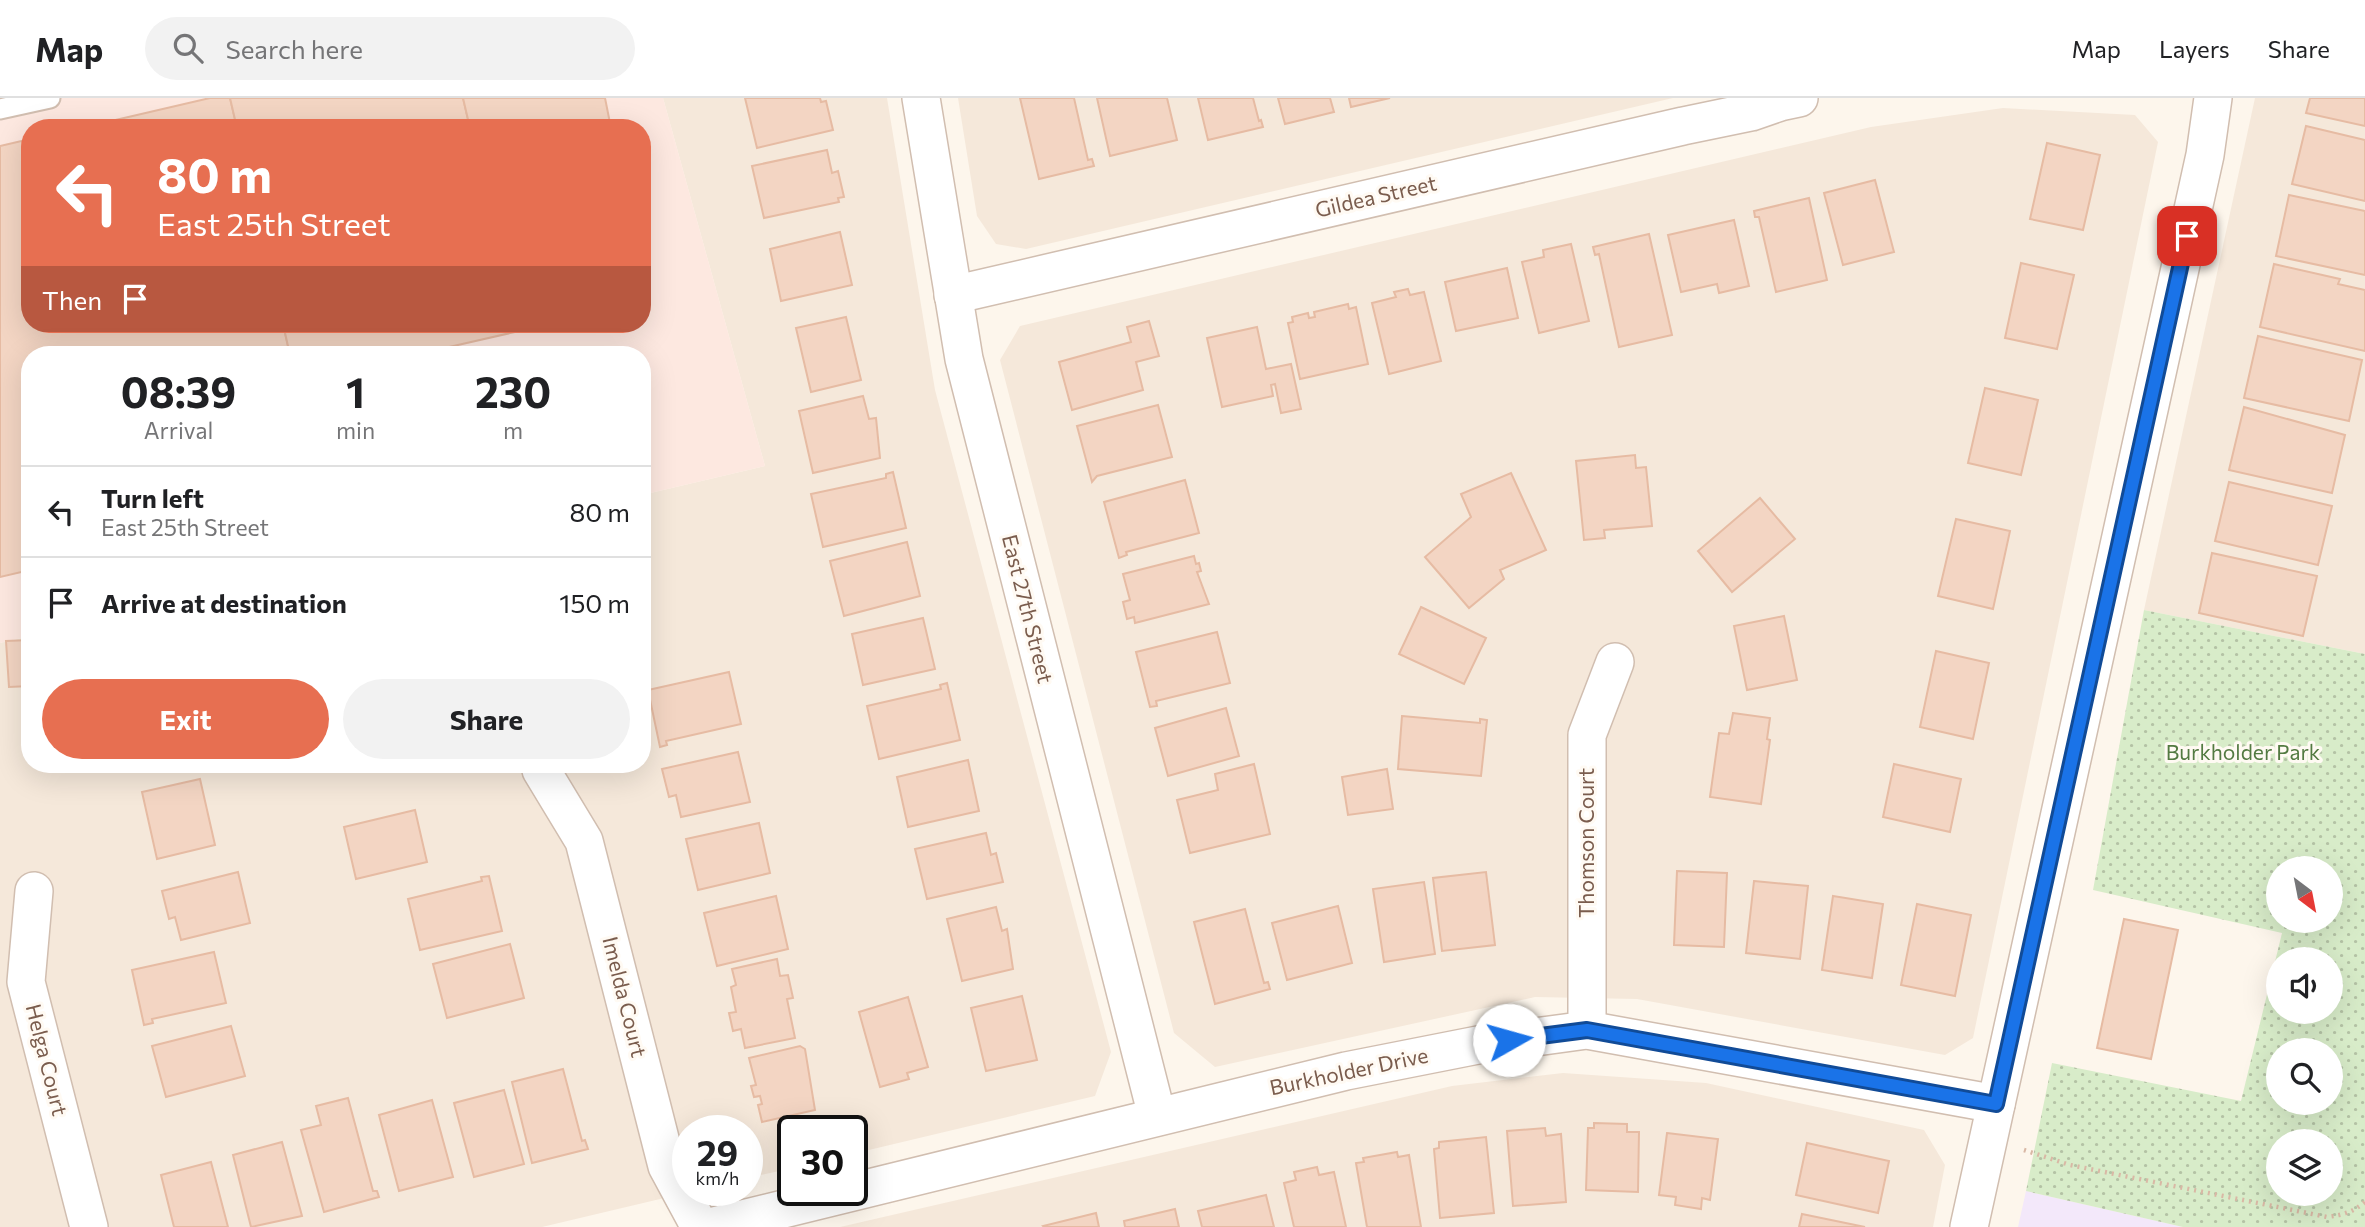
<!DOCTYPE html>
<html lang="en">
<head>
<meta charset="utf-8">
<style>
  :root { --surface:#fff; --page:#f2f2f2; --text:#202124; --muted:#757577; --line:#e0e0e0; --accent:#e76f51 }
  body { margin:0; font-family:Commissioner,sans-serif; background:var(--page); color:var(--text); height:100vh; display:flex; flex-direction:column; font-size:26px; white-space:nowrap }
  * { box-sizing:border-box; margin:0 }
  p { font-size:23px; color:var(--muted) }
  .icon { flex:none; width:38px; height:38px; fill:none; stroke:currentColor; stroke-width:2; stroke-linecap:round; stroke-linejoin:round }
  .map { position:relative; flex:1; overflow:hidden }
  .panel { position:absolute; left:21px; top:248px; width:630px; height:427px; display:flex; flex-direction:column; background:var(--surface); border-radius:28px; box-shadow:0 7px 28px #0002 }
  .panel>* { flex:none }
  .guide { position:absolute; left:21px; top:21px; width:630px; height:214px; border-radius:28px; box-shadow:0 7px 28px #0002; background:#e76f51; color:#fff; overflow:hidden }
  .needle { width:46px; rotate:148deg }
  .tools { position:absolute; left:2266px; top:758px; display:grid; gap:14px }
  .tools a { display:grid; place-items:center; width:77px; height:77px; border-radius:50%; background:var(--surface); box-shadow:0 7px 28px #0002; font-size:35px }
  .speed { position:absolute; left:672px; top:1017px; display:flex; gap:14px; font-size:35px; font-weight:700; text-align:center }
  .speed>* { display:grid; place-content:center; width:91px; height:91px; border-radius:50%; background:var(--surface); box-shadow:0 7px 28px #0002; line-height:1 }
  .speed small { font-size:18px; font-weight:400 }
  .speed .limit { border:4px solid #111; border-radius:10px; background:#fff; color:#111 }
  .pin { position:absolute; display:grid; place-items:center; width:60px; height:60px; color:#fff; margin:-30px; border-radius:14px; box-shadow:0 4px 10px #0006 }
  .me { position:absolute; width:77px; margin:-38px; rotate:83deg; stroke-linejoin:round; filter:drop-shadow(0 0 5px #0008) }
  .turn { display:flex; align-items:center; gap:24px; height:147px; padding:0 21px; font-size:32px }
  .turn .icon { width:91px; height:91px; stroke-width:2.5 }
  .turn b { display:block; font-size:49px; line-height:60px }
  .then { display:flex; align-items:center; height:66px; padding:0 21px; background:#0003; gap:14px; font-size:26px }
  .eta { display:flex; justify-content:space-evenly; align-items:center; height:119px; text-align:center }
  .eta b { font-size:42px; font-weight:700; line-height:49px }
  .primary-button { display:flex; gap:14px; margin-top:auto; padding:14px 21px }
  .primary-button a { flex:1; height:80px; border-radius:42px; background:var(--accent); color:#fff; font-size:28px; font-weight:700; line-height:80px; text-align:center }
  .primary-button a+a { background:var(--page); color:var(--text) }
  ul { padding:0; list-style:none }
  li { display:flex; align-items:center; gap:21px; height:91px; padding:0 21px; border-top:2px solid var(--line) }
  li div { flex:1 }
  li b { display:block; font-size:26px }
  li em { font-style:normal }
  header { display:flex; align-items:center; gap:42px; box-sizing:border-box; height:98px; padding:0 35px; background:var(--surface); border-bottom:2px solid var(--line) }
  header strong { font-size:33px }
  nav { display:flex; gap:38px; margin-inline-start:auto; font-size:24px }
  .search { width:490px; height:63px; background:var(--page); display:flex; align-items:center; gap:18px; box-sizing:border-box; padding:0 24px; border-radius:38px; color:var(--muted); font-size:26px }
  .map>svg:first-child { display:block }
  .residential { fill:#f5e8da }
  .commercial { fill:#fde8e0; fill-rule:evenodd }
  .education { fill:#f3e8fa }
  .grass { fill:url(#grass-dots); fill-rule:evenodd }
  .building { fill:#f3d5c3; stroke:#e6bba3; stroke-width:2 }
  .lines { fill:none; stroke-linecap:round; stroke-linejoin:round }
  .service-casing { stroke:#d1beb0; stroke-width:23 }
  .minor-casing { stroke:#d1beb0; stroke-width:40 }
  .path { stroke:#d9b8a5; stroke-width:4.5; stroke-dasharray:2 5; stroke-linecap:butt }
  .service { stroke:#fff; stroke-width:19 }
  .minor { stroke:#fff; stroke-width:37 }
  .route-casing { stroke:#114b97; stroke-width:18 }
  .route { stroke:#1a73e8; stroke-width:12 }
  .labels { text-anchor:middle; stroke-width:6; stroke-linejoin:round; paint-order:stroke }
  .street-label { font-size:21px; fill:#7a5c4d; stroke:#fffaf3 }
  .park-label { font-size:21px; fill:#537a41; stroke:#fffaf3 }
</style>
</head>
<body>
<header>
<strong>Map</strong>
<div class="search"><svg class="icon" aria-label="search" viewBox="0 0 24 24"><circle cx="10" cy="10" r="6"/><path d="M15 15l6 6"/></svg>Search here</div>
<nav><a>Map</a><a>Layers</a><a>Share</a></nav>
</header>
<div class="map">
<svg width="2365" height="1129" viewBox="0 0 2365 1129">
  <defs>
    <pattern id="grass-dots" width="8" height="8" patternUnits="userSpaceOnUse" patternTransform="scale(1.75)"><rect width="8" height="8" fill="#d8ecc9"/><path d="M2 2h.1M6 6h.1" fill="none" stroke="#b4c2a5" stroke-width="1.8" stroke-linecap="round"/></pattern>
  </defs>
  <rect width="100%" height="100%" fill="#fdf6ec"/>
  <g class="residential">
    <path d="M 663,0 L 887,0 L 935,292 L 1111,954 L 1095,998 L 852,1056 L 852,1032 L 793,1032 L 793,1070 L 747,1080 L 747,1032 L 688,1032 L 688,1092 L 698,1092 L 542,1129 L 0,1129 L 0,545 L 30,538 L 30,667 L 642,667 L 642,397 L 765,368 Z"/>
    <path d="M 958,0 L 1673,0 L 1026,151 L 996,146 L 977,118 Z"/>
    <path d="M 2255,0 L 2365,0 L 2365,556 L 2144,512 Z"/>
    <path d="M 2003,10 L 2135,17 L 2158,44 L 1973,940 L 1945,957 L 1637,901 L 1535,899 L 1215,969 L 1174,935 L 1000,262 L 1020,228 L 1871,29 Z"/>
    <path d="M 1563,975 L 1706,985 L 1924,1032 L 1945,1067 L 1933,1129 L 840,1129 L 1452,988 Z"/>
  </g>
  <path class="commercial" d="M 0,0 L 663,0 L 765,368 L 642,397 L 642,257 L 30,257 L 30,538 L 0,545 ZM 30,30 L 642,30 L 642,226 L 30,226 Z"/>
  <path class="education" d="M 2026,1093 L 2183,1129 L 2018,1129 Z"/>
  <path class="grass" d="M 2144,512 L 2365,556 L 2365,1129 L 2183,1129 L 2026,1093 L 2052,965 L 2241,1003 L 2282,835 L 2093,792 ZM 2278,770 L 2331,770 L 2331,822 L 2278,822 ZM 2278,861 L 2331,861 L 2331,914 L 2278,914 ZM 2278,952 L 2331,952 L 2331,1004 L 2278,1004 ZM 2331,1043 L 2331,1096 L 2278,1096 L 2278,1043 Z"/>
  <g class="building">
    <path d="M 210,0 L 230,0 L 237,30 L 81,30 Z"/>
    <path d="M 230,0 L 463,0 L 470,30 L 237,30 Z"/>
    <path d="M 463,0 L 605,0 L 611,30 L 470,30 Z"/>
    <path d="M 745,0 L 820,0 L 821,4 L 826,3 L 833,32 L 757,50 Z"/>
    <path d="M 1020,0 L 1074,0 L 1088,62 L 1092,61 L 1094,68 L 1039,81 Z"/>
    <path d="M 1097,0 L 1167,0 L 1177,42 L 1110,58 Z"/>
    <path d="M 1198,0 L 1253,0 L 1259,23 L 1261,22 L 1263,29 L 1208,42 Z"/>
    <path d="M 1278,0 L 1330,0 L 1334,14 L 1285,26 Z"/>
    <path d="M 1349,0 L 1390,0 L 1351,9 Z"/>
    <path d="M 2310,0 L 2365,0 L 2365,28 L 2306,15 Z"/>
    <path d="M 2306,28 L 2365,42 L 2365,103 L 2292,86 Z"/>
    <path d="M 30,41 L 30,226 L 283,226 L 290,257 L 30,257 L 30,472 L 0,479 L 0,48 Z"/>
    <path d="M 2047,45 L 2100,57 L 2083,132 L 2030,121 Z"/>
    <path d="M 827,52 L 832,75 L 838,73 L 844,99 L 838,100 L 839,104 L 764,120 L 752,68 Z"/>
    <path d="M 1875,82 L 1894,154 L 1843,167 L 1824,95 Z"/>
    <path d="M 2289,97 L 2365,113 L 2365,177 L 2276,158 Z"/>
    <path d="M 1809,100 L 1827,182 L 1776,194 L 1759,119 L 1755,119 L 1754,113 Z"/>
    <path d="M 1734,122 L 1749,188 L 1719,195 L 1717,186 L 1681,194 L 1668,137 Z"/>
    <path d="M 840,134 L 852,187 L 781,203 L 770,151 Z"/>
    <path d="M 1649,136 L 1672,237 L 1619,249 L 1599,156 L 1595,157 L 1593,149 Z"/>
    <path d="M 1571,146 L 1589,223 L 1539,235 L 1522,164 L 1544,159 L 1543,152 Z"/>
    <path d="M 2021,165 L 2074,177 L 2057,251 L 2005,240 Z"/>
    <path d="M 2274,166 L 2340,181 L 2338,186 L 2365,192 L 2365,253 L 2260,229 Z"/>
    <path d="M 1507,170 L 1518,220 L 1456,233 L 1445,184 Z"/>
    <path d="M 1408,191 L 1410,197 L 1424,194 L 1441,263 L 1389,276 L 1372,205 L 1396,199 L 1394,194 Z"/>
    <path d="M 1348,206 L 1349,211 L 1356,209 L 1368,266 L 1300,281 L 1288,225 L 1293,224 L 1292,219 L 1308,215 L 1309,220 L 1315,219 L 1314,214 Z"/>
    <path d="M 846,219 L 861,282 L 811,294 L 796,230 Z"/>
    <path d="M 1149,223 L 1159,258 L 1136,264 L 1143,292 L 1072,312 L 1059,264 L 1131,244 L 1127,229 Z"/>
    <path d="M 283,226 L 513,226 L 515,234 L 427,254 L 427,257 L 290,257 Z"/>
    <path d="M 1257,229 L 1266,271 L 1291,266 L 1301,311 L 1281,315 L 1275,286 L 1271,287 L 1273,298 L 1222,309 L 1207,240 Z"/>
    <path d="M 2258,238 L 2362,262 L 2349,323 L 2244,300 Z"/>
    <path d="M 1985,290 L 2038,302 L 2021,377 L 1968,365 Z"/>
    <path d="M 863,298 L 869,321 L 876,320 L 880,360 L 813,375 L 799,313 Z"/>
    <path d="M 1158,307 L 1172,359 L 1097,378 L 1092,384 L 1077,328 Z"/>
    <path d="M 2244,309 L 2345,337 L 2332,395 L 2229,372 Z"/>
    <path d="M 1635,357 L 1636,370 L 1646,369 L 1652,428 L 1604,432 L 1605,440 L 1584,442 L 1576,363 Z"/>
    <path d="M 893,374 L 906,430 L 823,449 L 811,396 L 886,380 L 886,376 Z"/>
    <path d="M 1511,375 L 1546,452 L 1500,472 L 1504,481 L 1469,510 L 1425,459 L 1471,419 L 1461,396 Z"/>
    <path d="M 1185,382 L 1199,435 L 1126,454 L 1127,457 L 1119,460 L 1104,404 Z"/>
    <path d="M 2229,384 L 2332,408 L 2318,467 L 2215,443 Z"/>
    <path d="M 1760,400 L 1795,441 L 1732,494 L 1698,453 Z"/>
    <path d="M 1956,421 L 2010,433 L 1993,511 L 1938,498 Z"/>
    <path d="M 907,444 L 920,498 L 844,518 L 830,463 Z"/>
    <path d="M 2212,455 L 2317,478 L 2303,538 L 2199,515 Z"/>
    <path d="M 1194,458 L 1196,466 L 1199,465 L 1201,473 L 1197,474 L 1209,506 L 1135,525 L 1134,519 L 1127,521 L 1123,504 L 1130,502 L 1123,476 Z"/>
    <path d="M 1421,509 L 1486,540 L 1464,586 L 1399,556 Z"/>
    <path d="M 1784,518 L 1797,582 L 1747,592 L 1734,528 Z"/>
    <path d="M 923,520 L 935,571 L 863,587 L 852,536 Z"/>
    <path d="M 1217,534 L 1230,585 L 1156,603 L 1157,608 L 1150,609 L 1136,554 Z"/>
    <path d="M 30,542 L 30,588 L 9,589 L 6,543 Z"/>
    <path d="M 1936,553 L 1989,565 L 1973,641 L 1920,629 Z"/>
    <path d="M 729,574 L 741,626 L 666,643 L 667,647 L 660,649 L 648,592 Z"/>
    <path d="M 947,585 L 960,642 L 879,661 L 867,608 L 941,591 L 940,587 Z"/>
    <path d="M 1226,610 L 1239,658 L 1168,678 L 1155,630 Z"/>
    <path d="M 1733,615 L 1770,620 L 1767,641 L 1770,642 L 1761,706 L 1710,699 L 1719,635 L 1729,636 Z"/>
    <path d="M 1402,618 L 1480,625 L 1480,621 L 1487,622 L 1481,678 L 1398,671 Z"/>
    <path d="M 738,654 L 750,704 L 681,719 L 676,697 L 669,699 L 662,671 Z"/>
    <path d="M 968,662 L 979,713 L 908,729 L 897,679 Z"/>
    <path d="M 1254,666 L 1270,736 L 1190,755 L 1177,702 L 1218,692 L 1215,676 Z"/>
    <path d="M 1894,666 L 1961,681 L 1950,734 L 1883,719 Z"/>
    <path d="M 358,667 L 414,667 L 414,670 Z"/>
    <path d="M 1387,671 L 1393,711 L 1348,717 L 1342,679 Z"/>
    <path d="M 200,681 L 215,747 L 157,761 L 142,694 Z"/>
    <path d="M 415,712 L 427,764 L 356,781 L 344,729 Z"/>
    <path d="M 759,725 L 770,775 L 698,792 L 686,741 Z"/>
    <path d="M 986,735 L 991,757 L 996,755 L 1003,784 L 927,801 L 915,751 Z"/>
    <path d="M 1677,773 L 1727,775 L 1724,849 L 1674,847 Z"/>
    <path d="M 238,774 L 250,825 L 181,842 L 175,819 L 169,821 L 162,793 Z"/>
    <path d="M 1486,774 L 1495,847 L 1442,853 L 1433,780 Z"/>
    <path d="M 489,778 L 502,833 L 420,852 L 408,801 L 482,783 L 481,779 Z"/>
    <path d="M 1754,783 L 1808,788 L 1800,861 L 1746,855 Z"/>
    <path d="M 1424,784 L 1435,856 L 1384,864 L 1373,791 Z"/>
    <path d="M 776,798 L 788,851 L 717,868 L 704,815 Z"/>
    <path d="M 1833,798 L 1883,806 L 1872,880 L 1822,872 Z"/>
    <path d="M 1917,806 L 1971,817 L 1955,898 L 1901,887 Z"/>
    <path d="M 1338,808 L 1352,865 L 1287,882 L 1272,825 Z"/>
    <path d="M 996,809 L 1002,833 L 1007,831 L 1013,871 L 962,883 L 947,821 Z"/>
    <path d="M 1245,811 L 1264,885 L 1268,884 L 1270,891 L 1215,906 L 1194,824 Z"/>
    <path d="M 2124,821 L 2178,832 L 2151,961 L 2097,950 Z"/>
    <path d="M 510,846 L 524,900 L 447,920 L 433,866 Z"/>
    <path d="M 214,854 L 226,905 L 152,921 L 153,925 L 144,927 L 132,872 Z"/>
    <path d="M 777,861 L 780,878 L 788,877 L 793,900 L 787,901 L 795,940 L 745,950 L 741,931 L 733,933 L 729,915 L 736,914 L 731,889 L 736,887 L 732,871 Z"/>
    <path d="M 1022,898 L 1037,962 L 986,973 L 971,910 Z"/>
    <path d="M 908,899 L 928,969 L 907,975 L 909,981 L 880,989 L 859,914 Z"/>
    <path d="M 231,928 L 245,978 L 166,999 L 152,948 Z"/>
    <path d="M 800,948 L 805,951 L 815,1012 L 762,1024 L 758,1007 L 762,1006 L 760,998 L 754,999 L 751,988 L 756,987 L 749,960 Z"/>
    <path d="M 563,971 L 582,1043 L 585,1042 L 588,1051 L 532,1065 L 512,984 Z"/>
    <path d="M 504,992 L 524,1066 L 474,1079 L 454,1005 Z"/>
    <path d="M 348,1000 L 373,1093 L 377,1093 L 379,1099 L 324,1114 L 301,1032 L 321,1027 L 316,1008 Z"/>
    <path d="M 432,1002 L 453,1079 L 399,1093 L 379,1017 Z"/>
    <path d="M 1594,1025 L 1627,1026 L 1627,1034 L 1639,1034 L 1638,1094 L 1586,1092 L 1588,1030 L 1594,1030 Z"/>
    <path d="M 1545,1030 L 1546,1038 L 1561,1036 L 1566,1104 L 1513,1108 L 1507,1033 Z"/>
    <path d="M 1667,1035 L 1718,1041 L 1710,1102 L 1702,1100 L 1701,1111 L 1675,1107 L 1676,1099 L 1659,1097 Z"/>
    <path d="M 1486,1039 L 1494,1115 L 1440,1120 L 1434,1051 L 1439,1050 L 1439,1044 Z"/>
    <path d="M 282,1044 L 302,1118 L 251,1129 L 233,1057 Z"/>
    <path d="M 1807,1045 L 1889,1063 L 1878,1115 L 1796,1097 Z"/>
    <path d="M 1397,1054 L 1398,1059 L 1409,1057 L 1421,1129 L 1367,1129 L 1356,1065 L 1364,1064 L 1363,1060 Z"/>
    <path d="M 211,1064 L 228,1129 L 174,1129 L 161,1077 Z"/>
    <path d="M 1317,1069 L 1319,1077 L 1334,1074 L 1346,1129 L 1294,1129 L 1284,1085 L 1296,1082 L 1294,1074 Z"/>
    <path d="M 1266,1097 L 1274,1129 L 1202,1129 L 1198,1113 Z"/>
    <path d="M 1175,1111 L 1179,1129 L 1125,1129 L 1124,1123 Z"/>
    <path d="M 1096,1115 L 1099,1129 L 1044,1129 L 1043,1128 Z"/>
    <path d="M 1802,1116 L 1865,1129 L 1799,1129 Z"/>
  </g>
  <g class="lines">
    <defs>
      <path id="service" d="M 0,11 L 50,0"/>
      <g id="minor">
        <path d="M 921,0 L 964,261 L 1157,1018"/>
        <path d="M 953,197 L 1683,28 L 1751,14 L 1780,4 L 1799,0"/>
        <path d="M 541,672 L 584,743 L 667,1068 L 700,1129"/>
        <path d="M 34,793 L 26,884 L 89,1129"/>
        <path d="M 1587,932 L 1587,637 L 1615,564"/>
        <path d="M 710,1129 L 1346,973 L 1483,946 L 1587,932 L 1996,1006"/>
        <path d="M 1969,1129 L 2205,57 L 2213,0"/>
      </g>
    </defs>
    <use href="#service" class="service-casing"/>
    <use href="#minor" class="minor-casing"/>
    <path class="path" d="M 2024,1052 L 2070,1067 L 2327,1119 C 2343,1117 2353,1114 2365,1104"/>
    <use href="#service" class="service"/>
    <use href="#minor" class="minor"/>
  </g>
  <g class="lines">
    <defs>
      <path id="route" d="M 1509,942 L 1587,932 L 1996,1006 L 2187,138"/>
    </defs>
    <use href="#route" class="route-casing"/>
    <use href="#route" class="route"/>
  </g>
  <g class="labels">
    <g class="street-label">
      <text transform="translate(1376 99) rotate(-13)" y="7">Gildea Street</text>
      <text transform="translate(1027 511) rotate(76)" y="7">East 27th Street</text>
      <text transform="translate(1587 745) rotate(-90)" y="7">Thomson Court</text>
      <text transform="translate(624 899) rotate(76)" y="7">Imelda Court</text>
      <text transform="translate(46 962) rotate(76)" y="7">Helga Court</text>
      <text transform="translate(1349 974) rotate(-12)" y="7">Burkholder Drive</text>
    </g>
    <g class="park-label">
      <text x="2243" y="662">Burkholder Park</text>
    </g>
  </g>
</svg>
<div class="tools">
<a><svg class="needle" viewBox="-14 -14 28 28"><path d="M0-13l5 13h-10z" fill="#e53935"/><path d="M0 13l5-13h-10z" fill="#757577"/></svg></a>
<a><svg class="icon" aria-label="sound" viewBox="0 0 24 24"><path d="M4 9h4l5-4v14l-5-4H4zM17 9q2 3 0 6"/></svg></a>
<a><svg class="icon" aria-label="search" viewBox="0 0 24 24"><circle cx="10" cy="10" r="6"/><path d="M15 15l6 6"/></svg></a>
<a><svg class="icon" aria-label="layers" viewBox="0 0 24 24"><path d="M12 4l9 5-9 5-9-5zM3 14l9 5 9-5"/></svg></a>
</div>
<div class="speed"><div>29<small>km/h</small></div><div class="limit">30</div></div>
<div class="pin" style="left:2187px;top:138px;background:#d93025"><svg class="icon" aria-label="arrive" viewBox="0 0 24 24"><path d="M6 21V4h12l-3 4 3 4H6"/></svg></div>
<svg class="me" style="left:1509px;top:942px" viewBox="-20 -20 40 40"><circle r="19" fill="#fff"/><path d="M0-13L10 11 0 6-10 11z" fill="#1a73e8"/></svg>
<div class="guide">
<div class="turn"><svg class="icon" aria-label="left" viewBox="0 0 24 24"><path d="M17 20v-9H6M10 6l-5 5 5 5"/></svg><div><b>80 m</b>East 25th Street</div></div>
<div class="then">Then<svg class="icon" aria-label="arrive" viewBox="0 0 24 24"><path d="M6 21V4h12l-3 4 3 4H6"/></svg></div>
</div>
<section class="panel">
<div class="eta">
<div><b>08:39</b><p>Arrival</p></div>
<div><b>1</b><p>min</p></div>
<div><b>230</b><p>m</p></div>
</div>
<ul>
<li><svg class="icon" aria-label="left" viewBox="0 0 24 24"><path d="M17 20v-9H6M10 6l-5 5 5 5"/></svg><div><b>Turn left</b><p>East 25th Street</p></div><em>80 m</em></li>
<li><svg class="icon" aria-label="arrive" viewBox="0 0 24 24"><path d="M6 21V4h12l-3 4 3 4H6"/></svg><div><b>Arrive at destination</b></div><em>150 m</em></li>
</ul>
<div class="primary-button"><a>Exit</a><a>Share</a></div>
</section>
</div>
</body>
</html>
